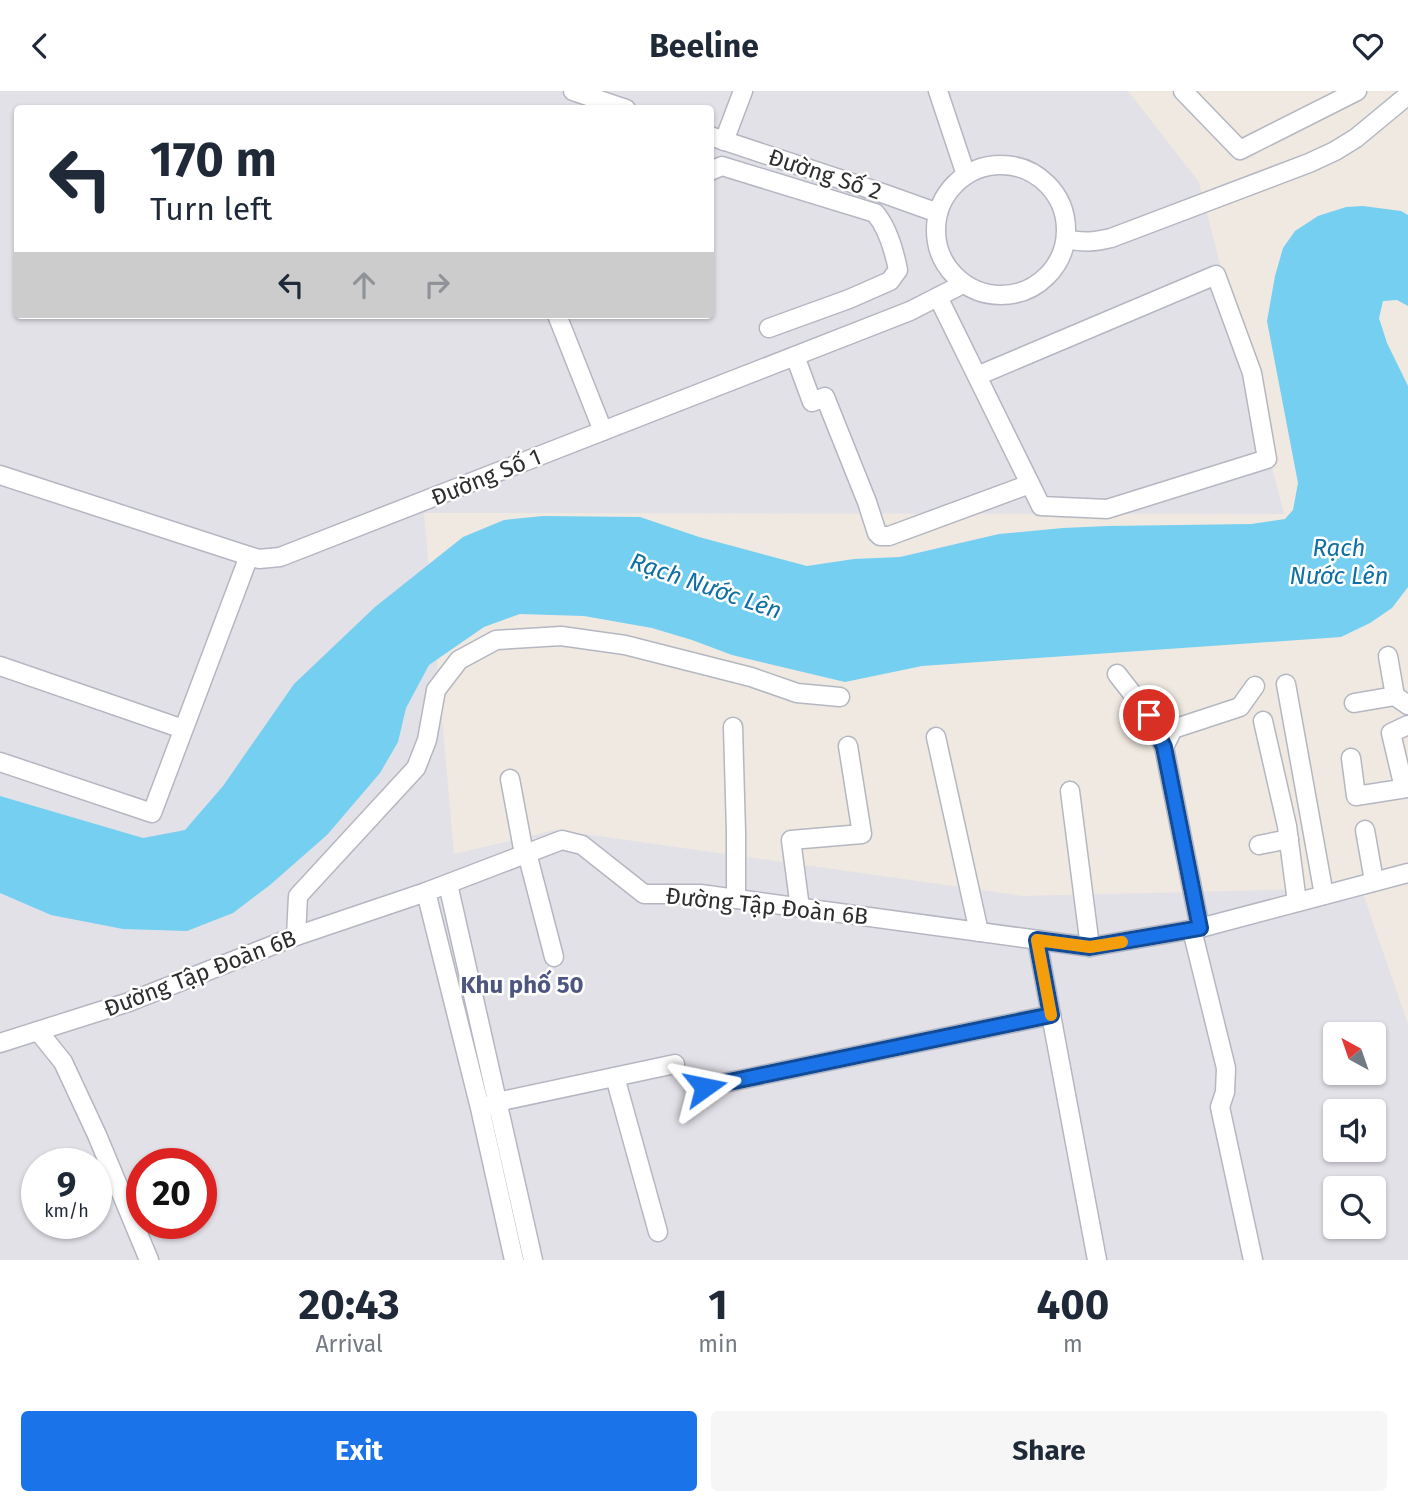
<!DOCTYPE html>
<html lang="en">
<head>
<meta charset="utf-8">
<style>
  :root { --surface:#fff; --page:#f6f6f7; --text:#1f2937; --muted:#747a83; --accent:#1a73e8 }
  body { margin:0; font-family:"Fira Sans",sans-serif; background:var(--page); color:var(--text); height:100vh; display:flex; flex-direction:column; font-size:26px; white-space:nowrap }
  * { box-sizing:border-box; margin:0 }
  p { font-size:23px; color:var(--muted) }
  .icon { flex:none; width:38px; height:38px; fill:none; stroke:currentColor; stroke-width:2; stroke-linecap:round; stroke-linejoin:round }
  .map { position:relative; height:1169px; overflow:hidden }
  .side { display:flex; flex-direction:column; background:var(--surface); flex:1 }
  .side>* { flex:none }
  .banner { position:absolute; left:14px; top:14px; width:700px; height:214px; border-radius:7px; box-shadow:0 2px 5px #0004; background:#fff; color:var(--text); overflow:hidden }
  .needle { width:46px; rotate:320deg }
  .fabs { position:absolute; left:1323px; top:931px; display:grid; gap:14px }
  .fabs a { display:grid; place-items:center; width:63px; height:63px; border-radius:7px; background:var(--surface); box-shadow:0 2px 5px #0004; font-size:35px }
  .speed { position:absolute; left:21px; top:1057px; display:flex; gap:14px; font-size:35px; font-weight:700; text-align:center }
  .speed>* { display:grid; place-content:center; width:91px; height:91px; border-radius:50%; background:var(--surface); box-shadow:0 2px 5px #0004; line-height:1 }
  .speed small { font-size:18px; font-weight:400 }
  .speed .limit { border:10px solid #d22; background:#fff; color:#111 }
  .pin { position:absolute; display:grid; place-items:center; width:60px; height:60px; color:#fff; margin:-30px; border:4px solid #fff; border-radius:50%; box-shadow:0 2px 7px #0007 }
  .me { position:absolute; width:77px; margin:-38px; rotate:78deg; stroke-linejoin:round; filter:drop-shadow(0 0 5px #0008) }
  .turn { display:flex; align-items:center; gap:24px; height:147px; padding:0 21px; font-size:32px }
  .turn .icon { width:91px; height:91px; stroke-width:2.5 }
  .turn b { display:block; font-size:49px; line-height:60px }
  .lanes { display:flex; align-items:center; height:66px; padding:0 21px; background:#0003; justify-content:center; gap:35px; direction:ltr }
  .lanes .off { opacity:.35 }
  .eta { display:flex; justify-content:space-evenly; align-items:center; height:119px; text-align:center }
  .eta b { font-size:42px; font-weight:700; line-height:49px }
  .cta { display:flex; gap:14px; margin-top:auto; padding:14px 21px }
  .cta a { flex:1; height:80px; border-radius:7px; background:var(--accent); color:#fff; font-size:28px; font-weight:700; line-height:80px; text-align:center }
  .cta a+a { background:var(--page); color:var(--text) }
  header { display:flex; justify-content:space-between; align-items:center; height:91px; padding:0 21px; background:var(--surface); font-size:32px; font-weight:700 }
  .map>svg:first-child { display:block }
  .industrial { fill:#e3e1e8; fill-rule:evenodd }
  .water { fill:#75cff0 }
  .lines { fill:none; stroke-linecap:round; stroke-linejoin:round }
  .minor-casing { stroke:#b4b7c1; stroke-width:21 }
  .minor { stroke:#fff; stroke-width:18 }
  .route-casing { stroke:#114b97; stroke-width:18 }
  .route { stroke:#1a73e8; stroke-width:12 }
  .slow { stroke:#f59e0b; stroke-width:12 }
  .labels { text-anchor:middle; stroke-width:5; stroke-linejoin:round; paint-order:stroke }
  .street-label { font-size:23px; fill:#2e2e2e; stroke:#fff }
  .water-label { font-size:24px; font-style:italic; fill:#0d6fa3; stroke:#fff }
  .neighbourhood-label { font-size:24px; font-weight:bold; fill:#4d5680; stroke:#fff }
</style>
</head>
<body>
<header><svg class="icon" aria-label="back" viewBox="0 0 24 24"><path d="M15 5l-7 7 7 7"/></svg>Beeline<svg class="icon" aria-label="heart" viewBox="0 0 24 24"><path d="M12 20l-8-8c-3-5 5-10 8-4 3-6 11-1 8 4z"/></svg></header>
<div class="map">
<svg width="1408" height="1169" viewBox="0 0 1408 1169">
  <rect width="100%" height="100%" fill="#efe9e1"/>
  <path class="industrial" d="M 0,0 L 1128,0 L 1199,91 L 1284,423 L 424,422 L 454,763 L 556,739 L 1023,805 L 1361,797 L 1408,933 L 1408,1169 L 0,1169 ZM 18,18 L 710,18 L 710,224 L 18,224 ZM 1335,943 L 1374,943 L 1374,982 L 1335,982 ZM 1335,1020 L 1374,1020 L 1374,1059 L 1335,1059 ZM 37,1073 L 96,1073 L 96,1132 L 37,1132 ZM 142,1073 L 201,1073 L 201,1132 L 142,1132 ZM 1335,1097 L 1374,1097 L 1374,1136 L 1335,1136 Z"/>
  <path class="water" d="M 1363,115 L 1401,120 L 1408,124 L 1408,215 L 1397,209 L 1383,210 L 1379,227 L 1387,252 L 1408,295 L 1408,496 L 1392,517 L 1370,532 L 1341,546 L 922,575 L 845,591 L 732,564 L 692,549 L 652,537 L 584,525 L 520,523 L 484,536 L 429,574 L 406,617 L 398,651 L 380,682 L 327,744 L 270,794 L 233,822 L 187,840 L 123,838 L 51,824 L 0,802 L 0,705 L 143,747 L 185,739 L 223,695 L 294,593 L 375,516 L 463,446 L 504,429 L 543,425 L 640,426 L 699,446 L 807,475 L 854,468 L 900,466 L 999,443 L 1063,437 L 1108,435 L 1251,433 L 1285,428 L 1293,419 L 1298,392 L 1267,230 L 1275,185 L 1283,157 L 1295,140 L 1318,125 L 1346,116 Z"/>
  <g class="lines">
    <defs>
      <g id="minor">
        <path d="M 573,0 L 626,18"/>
        <path d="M 938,0 L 966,84"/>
        <path d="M 1183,0 L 1240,59 L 1357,0"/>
        <path d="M 710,45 L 882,102 L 938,122"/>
        <path d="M 724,50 L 743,0"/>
        <circle cx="1001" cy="139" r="65"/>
        <path d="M 710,80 L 722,75 L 875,122 C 888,137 894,159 898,179 L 890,190 L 849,208 L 769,237"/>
        <path d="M 1066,148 C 1083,152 1094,151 1111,147 L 1309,72 L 1335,60 L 1356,47 L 1408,4"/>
        <path d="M 938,206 L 1041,415 L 1107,418 L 1267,368 L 1252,282 L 1216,184 L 977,285"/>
        <path d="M 557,224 L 603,340"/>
        <path d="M 795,265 L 812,311 L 825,306 L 867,411 L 877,442 L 880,445 L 889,445 L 1030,393"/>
        <path d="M 0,384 L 249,465 L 259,468 L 280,466 L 910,220 L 963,193"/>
        <path d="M 1388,565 L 1395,605"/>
        <path d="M 0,575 L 183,638"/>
        <path d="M 1117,583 L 1149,624 L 1164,656 L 1200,837"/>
        <path d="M 1286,593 L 1324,804"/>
        <path d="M 1354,612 L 1395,605 L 1408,614"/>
        <path d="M 1263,630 L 1287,735 L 1297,811"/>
        <path d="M 733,636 L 736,741 L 736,808"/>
        <path d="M 936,646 L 979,841"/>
        <path d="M 1164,656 L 1173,638 L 1240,616 L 1255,595"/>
        <path d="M 1351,667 L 1356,705 L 1408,697"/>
        <path d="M 0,671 L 152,722 L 249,465"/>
        <path d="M 510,688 L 524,763"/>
        <path d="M 1404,697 L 1391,642 L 1408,634"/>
        <path d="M 1070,700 L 1090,856"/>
        <path d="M 1365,739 L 1374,790"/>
        <path d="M 1259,754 L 1289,748"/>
        <path d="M 527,762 L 554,866"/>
        <path d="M 448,793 L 533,1169"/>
        <path d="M 426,801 L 480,1017 L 514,1169"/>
        <path d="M 800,817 L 791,749 L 862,743 L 848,655"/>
        <path d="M 1192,839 L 1226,977 L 1225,1001 L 1220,1016 L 1253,1169"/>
        <path d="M 296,845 L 298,805 L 416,677 L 427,649 L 436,599 L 459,569 L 496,549 L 561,545 L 625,554 L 751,586 L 797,602 L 840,606"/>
        <path d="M 1037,849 L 1097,1169"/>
        <path d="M 38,940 L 63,971 L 97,1044 L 149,1169"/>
        <path d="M 0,952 L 129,911 L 296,845 L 426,801 L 562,749 L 582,754 L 644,803 L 700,803 L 1090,856 L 1200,837 L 1408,782"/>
        <path d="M 615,986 L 658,1141"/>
        <path d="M 705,996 L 1051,924"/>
        <path d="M 487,1015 L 497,1011 L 675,973"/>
      </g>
    </defs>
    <use href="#minor" class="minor-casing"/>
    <use href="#minor" class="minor"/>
  </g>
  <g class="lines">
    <defs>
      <path id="route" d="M 705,996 L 1051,924 L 1037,849 L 1090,856 L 1200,837 L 1164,656 L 1149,624"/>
    </defs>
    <use href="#route" class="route-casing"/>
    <use href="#route" class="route"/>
    <path class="slow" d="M 1051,924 L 1037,849 L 1090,856 L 1122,851"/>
  </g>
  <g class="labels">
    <g class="street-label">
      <text transform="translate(825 83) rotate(18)" y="8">Đường Số 2</text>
      <text transform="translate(486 386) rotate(-22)" y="8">Đường Số 1</text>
      <text transform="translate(767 815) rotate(6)" y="8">Đường Tập Đoàn 6B</text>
      <text transform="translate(200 882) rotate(-21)" y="8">Đường Tập Đoàn 6B</text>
    </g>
    <g class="water-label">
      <text x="1339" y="465">Rạch<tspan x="1339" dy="28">Nước Lên</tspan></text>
      <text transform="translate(706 495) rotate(19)" y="8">Rạch Nước Lên</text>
    </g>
    <g class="neighbourhood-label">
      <text x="522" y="902">Khu phố 50</text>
    </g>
  </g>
</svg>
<div class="fabs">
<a><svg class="needle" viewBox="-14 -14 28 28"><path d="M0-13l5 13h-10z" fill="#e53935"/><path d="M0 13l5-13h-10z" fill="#747a83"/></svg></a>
<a><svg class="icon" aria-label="sound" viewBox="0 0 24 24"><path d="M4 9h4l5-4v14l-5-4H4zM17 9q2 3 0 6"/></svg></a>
<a><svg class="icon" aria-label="search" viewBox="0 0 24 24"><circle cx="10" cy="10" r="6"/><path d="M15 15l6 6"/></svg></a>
</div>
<div class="speed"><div>9<small>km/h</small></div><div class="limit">20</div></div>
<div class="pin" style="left:1149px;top:624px;background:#d93025"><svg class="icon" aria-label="arrive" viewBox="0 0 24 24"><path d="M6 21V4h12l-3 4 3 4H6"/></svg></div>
<svg class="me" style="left:705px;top:996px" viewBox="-20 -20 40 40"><path d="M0-17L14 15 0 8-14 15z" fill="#1a73e8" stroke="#fff" stroke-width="4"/></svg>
<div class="banner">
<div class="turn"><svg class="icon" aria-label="left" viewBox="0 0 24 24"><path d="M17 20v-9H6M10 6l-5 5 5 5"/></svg><div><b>170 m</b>Turn left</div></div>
<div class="lanes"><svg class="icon" aria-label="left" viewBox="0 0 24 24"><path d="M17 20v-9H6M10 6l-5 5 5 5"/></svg><svg class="icon off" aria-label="ahead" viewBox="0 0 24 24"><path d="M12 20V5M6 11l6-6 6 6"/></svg><svg class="icon off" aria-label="right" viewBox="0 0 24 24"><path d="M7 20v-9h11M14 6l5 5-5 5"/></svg></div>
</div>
</div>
<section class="side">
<div class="eta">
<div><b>20:43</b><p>Arrival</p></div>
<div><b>1</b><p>min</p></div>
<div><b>400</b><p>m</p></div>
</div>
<div class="cta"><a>Exit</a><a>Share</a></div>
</section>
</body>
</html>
